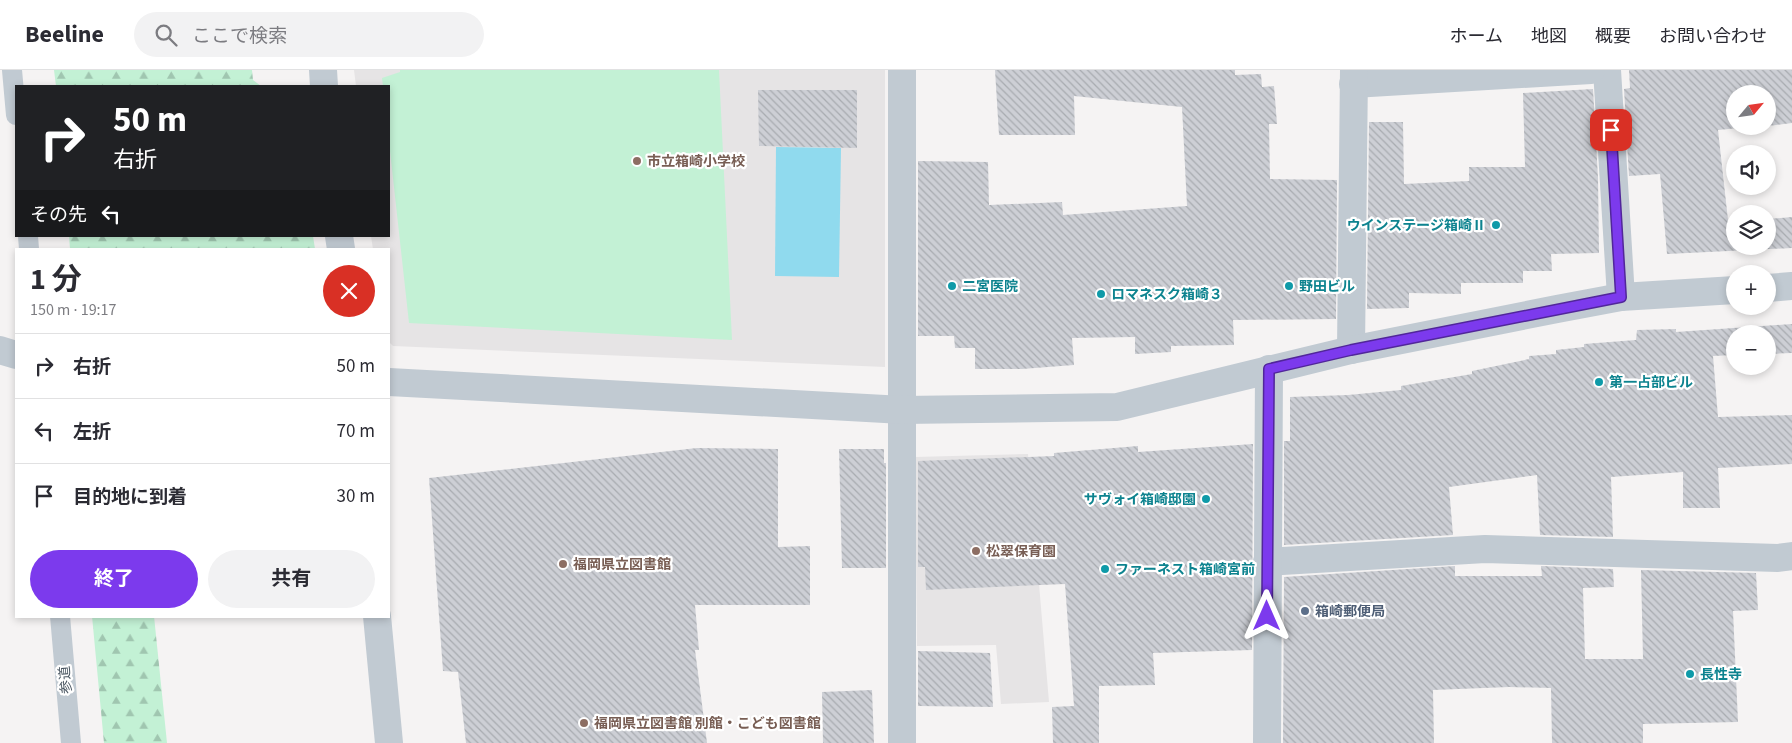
<!DOCTYPE html>
<html lang="ja">
<head>
<meta charset="utf-8">
<style>
  :root { --surface:#fff; --page:#f2f2f3; --text:#2b2b33; --muted:#7c7c81; --line:#e1e1e2; --accent:#7c3aed }
  body { margin:0; font-family:"Source Sans 3","Noto Sans JP",sans-serif; background:var(--page); color:var(--text); height:100vh; display:flex; flex-direction:column; font-size:19px; white-space:nowrap }
  * { box-sizing:border-box; margin:0 }
  p { font-size:16px; color:var(--muted) }
  .icon { flex:none; width:28px; height:28px; fill:none; stroke:currentColor; stroke-width:2; stroke-linecap:round; stroke-linejoin:round }
  .map { position:relative; flex:1; overflow:hidden }
  .panel { position:absolute; left:15px; top:178px; width:375px; height:370px; display:flex; flex-direction:column; background:var(--surface); border-radius:0px; box-shadow:0 2px 8px #0003 }
  .panel>* { flex:none }
  .top-card { position:absolute; left:15px; top:15px; width:375px; height:152px; border-radius:0px; box-shadow:0 2px 8px #0003; background:#202124; color:#fff; overflow:hidden }
  .needle { width:32px; rotate:61deg }
  .fabs { position:absolute; left:1726px; top:15px; display:grid; gap:10px }
  .fabs a { display:grid; place-items:center; width:50px; height:50px; border-radius:50%; background:var(--surface); box-shadow:0 2px 8px #0003; font-size:25px }
  .pin { position:absolute; display:grid; place-items:center; width:42px; height:42px; color:#fff; margin:-21px; border-radius:10px; box-shadow:0 2px 8px #0006 }
  .me { position:absolute; width:55px; margin:-28px; rotate:0deg; stroke-linejoin:round; filter:drop-shadow(0 0 4px #0008) }
  .turn { display:flex; align-items:center; gap:18px; height:105px; padding:0 15px; font-size:22px }
  .turn .icon { width:65px; height:65px; stroke-width:2.5 }
  .turn b { display:block; font-size:35px; line-height:42px }
  .then { display:flex; align-items:center; height:48px; padding:0 15px; background:#0003; gap:10px; font-size:19px }
  .round { display:grid; place-items:center; flex:none; width:52px; height:52px; border-radius:26px; background:var(--page) }
  .head { display:flex; align-items:center; justify-content:space-between; height:85px; padding:0 15px }
  h1 { font-size:30px; font-weight:700; line-height:38px }
  .button { display:flex; gap:10px; margin-top:auto; padding:10px 15px }
  .button a { flex:1; height:58px; border-radius:30px; background:var(--accent); color:#fff; font-size:20px; font-weight:700; line-height:58px; text-align:center }
  .button a+a { background:var(--page); color:var(--text) }
  ul { padding:0; list-style:none }
  li { display:flex; align-items:center; gap:15px; height:65px; padding:0 15px; border-top:1px solid var(--line) }
  li div { flex:1 }
  li b { display:block; font-size:19px }
  li em { font-style:normal }
  header { display:flex; align-items:center; gap:30px; box-sizing:border-box; height:70px; padding:0 25px; background:var(--surface); border-bottom:1px solid var(--line) }
  header strong { font-size:24px }
  nav { display:flex; gap:28px; margin-inline-start:auto; font-size:18px }
  .search { width:350px; height:45px; background:var(--page); display:flex; align-items:center; gap:12px; box-sizing:border-box; padding:0 18px; border-radius:28px; color:var(--muted); font-size:19px }
  .map>svg:first-child { display:block }
  .education { fill:#e6e4e5 }
  .forest { fill:url(#forest-firs) }
  .pitch { fill:#c3f1d5 }
  .water { fill:#90daee }
  .building { fill:url(#building-back-hatch) }
  .lines { fill:none; stroke-linecap:round; stroke-linejoin:round }
  .service { stroke:#c1cad2; stroke-width:20 }
  .minor { stroke:#c1cad2; stroke-width:28 }
  .tertiary { stroke:#c1cad2; stroke-width:28 }
  .route-casing { stroke:#51269a; stroke-width:12 }
  .route { stroke:#7c3aed; stroke-width:9 }
  .education-dot { fill:#8d6e63; stroke:#fff; stroke-width:2 }
  .culture-dot { fill:#0f9aa8; stroke:#fff; stroke-width:2 }
  .service-dot { fill:#5c6f8a; stroke:#fff; stroke-width:2 }
  .labels { text-anchor:middle; stroke-width:4.5; stroke-linejoin:round; paint-order:stroke }
  .education-label { font-size:14px; font-weight:bold; fill:#785e54; stroke:#fff; text-anchor:start }
  .culture-label { font-size:14px; font-weight:bold; fill:#0d838f; stroke:#fff; text-anchor:start }
  .service-label { font-size:14px; font-weight:bold; fill:#4e5e75; stroke:#fff; text-anchor:start }
  .street-label { font-size:14px; fill:#4a5661; stroke:#fff }
</style>
</head>
<body>
<header>
<strong>Beeline</strong>
<div class="search"><svg class="icon" aria-label="search" viewBox="0 0 24 24"><circle cx="10" cy="10" r="6"/><path d="M15 15l6 6"/></svg>ここで検索</div>
<nav><a>ホーム</a><a>地図</a><a>概要</a><a>お問い合わせ</a></nav>
</header>
<div class="map">
<svg width="1792" height="673" viewBox="0 0 1792 673">
  <defs>
    <pattern id="forest-firs" width="22" height="20" patternUnits="userSpaceOnUse" patternTransform="scale(1.25)"><rect width="22" height="20" fill="#c3f1d5"/><path d="M5 1l3.5 6h-7zM16 11l3.5 6h-7z" fill="#a0c6b0"/></pattern>
    <pattern id="building-back-hatch" width="6" height="6" patternUnits="userSpaceOnUse" patternTransform="scale(1.25)"><rect width="6" height="6" fill="#cdcfd5"/><path d="M-1 5l2 2M0 0l6 6M5-1l2 2" fill="none" stroke="#a8abb0"/></pattern>
  </defs>
  <rect width="100%" height="100%" fill="#f5f3f3"/>
  <g class="education">
    <path d="M 354,0 L 885,0 L 885,297 L 393,276 L 389,272 L 389,179 L 373,179 L 371,166 L 389,166 L 389,16 L 356,16 Z"/>
    <path d="M 1028,384 L 1049,632 L 1001,634 L 996,575 L 917,576 L 915,387 Z"/>
  </g>
  <g class="forest">
    <path d="M 54,0 L 252,0 L 253,10 L 261,16 L 56,16 Z"/>
    <path d="M 69,166 L 313,166 L 315,179 L 70,179 Z"/>
    <path d="M 92,546 L 154,546 L 167,673 L 104,673 Z"/>
  </g>
  <path class="pitch" d="M 400,0 L 719,0 L 732,270 L 409,253 L 389,72 L 389,16 L 383,16 L 382,8 L 400,2 Z"/>
  <path class="water" d="M 776,77 L 841,78 L 839,207 L 775,206 Z"/>
  <g class="building">
    <path d="M 995,0 L 1235,0 L 1235,5 L 1261,4 L 1262,17 L 1274,16 L 1277,54 L 1269,54 L 1270,109 L 1337,110 L 1336,249 L 1233,250 L 1234,275 L 1171,276 L 1171,282 L 1135,284 L 1135,267 L 1072,268 L 1074,295 L 1022,299 L 975,299 L 975,278 L 955,278 L 954,266 L 918,266 L 918,91 L 988,92 L 989,135 L 1062,132 L 1063,145 L 1187,136 L 1182,37 L 1074,26 L 1075,65 L 999,65 Z"/>
    <path d="M 1629,0 L 1792,0 L 1792,53 L 1768,56 L 1768,24 L 1735,24 L 1735,56 L 1760,56 L 1718,60 L 1728,150 L 1735,150 L 1735,176 L 1768,176 L 1768,149 L 1792,147 L 1792,178 L 1667,184 L 1660,104 L 1629,106 L 1624,19 L 1630,18 Z"/>
    <path d="M 1593,19 L 1598,108 L 1599,183 L 1551,184 L 1552,201 L 1523,201 L 1523,213 L 1461,213 L 1461,224 L 1409,223 L 1409,238 L 1367,239 L 1369,52 L 1403,52 L 1404,114 L 1469,111 L 1469,97 L 1525,97 L 1523,23 Z"/>
    <path d="M 758,20 L 857,20 L 857,78 L 759,76 Z"/>
    <path d="M 1792,254 L 1792,283 L 1768,284 L 1768,264 L 1735,264 L 1735,285 L 1713,286 L 1718,347 L 1792,345 L 1792,394 L 1718,398 L 1720,438 L 1683,438 L 1683,402 L 1611,407 L 1613,467 L 1540,465 L 1537,405 L 1449,417 L 1453,465 L 1284,475 L 1284,371 L 1290,371 L 1290,327 L 1348,325 L 1401,320 L 1401,316 L 1472,304 L 1472,301 L 1529,289 L 1529,286 L 1556,284 L 1556,280 L 1584,277 L 1584,274 L 1636,270 L 1637,260 L 1676,259 L 1676,262 Z"/>
    <path d="M 1253,374 L 1252,580 L 1153,583 L 1155,615 L 1099,616 L 1099,673 L 1053,673 L 1052,637 L 1074,636 L 1065,514 L 926,520 L 925,497 L 918,497 L 918,391 L 1054,386 L 1054,383 L 1138,376 L 1138,382 Z"/>
    <path d="M 697,378 L 778,379 L 778,477 L 810,476 L 810,535 L 695,535 L 699,580 L 695,580 L 707,673 L 466,673 L 458,602 L 443,601 L 429,408 Z"/>
    <path d="M 839,379 L 884,379 L 884,393 L 886,393 L 886,498 L 842,498 Z"/>
    <path d="M 1455,496 L 1455,506 L 1542,506 L 1541,496 L 1613,499 L 1614,517 L 1583,518 L 1585,589 L 1643,589 L 1641,500 L 1756,503 L 1758,540 L 1733,541 L 1738,652 L 1643,654 L 1643,673 L 1552,673 L 1551,618 L 1509,617 L 1433,620 L 1434,673 L 1283,673 L 1284,507 Z"/>
    <path d="M 918,581 L 990,583 L 993,637 L 918,636 Z"/>
    <path d="M 872,620 L 874,673 L 823,673 L 822,622 Z"/>
  </g>
  <g class="lines">
    <g class="service">
      <path d="M 12,0 L 16,45"/>
      <path d="M 28,166 L 29,179"/>
      <path d="M 60,546 L 71,673"/>
    </g>
    <g class="minor">
      <path d="M 1607,0 L 1621,227"/>
      <path d="M 1353,14 L 1591,0"/>
      <path d="M 1351,280 L 1354,0"/>
      <path d="M 1267,492 L 1485,479 L 1778,488 L 1792,486"/>
      <path d="M 902,673 L 902,0"/>
      <path d="M 1267,673 L 1269,299"/>
    </g>
    <g class="tertiary">
      <path d="M 323,0 L 324,16"/>
      <path d="M 339,166 L 341,179"/>
      <path d="M 1768,218 L 1792,216"/>
      <path d="M 0,280 L 16,285"/>
      <path d="M 389,312 L 903,340 L 1117,337 L 1351,280 L 1557,239 L 1621,227 L 1735,220"/>
      <path d="M 377,546 L 389,673"/>
    </g>
  </g>
  <g class="lines">
    <defs>
      <path id="route" d="M 1267,546 L 1269,299 L 1351,280 L 1621,227 L 1611,60"/>
    </defs>
    <use href="#route" class="route-casing"/>
    <use href="#route" class="route"/>
  </g>
  <g class="education-dot">
    <circle cx="637" cy="91" r="5"/>
    <circle cx="976" cy="481" r="5"/>
    <circle cx="563" cy="494" r="5"/>
    <circle cx="584" cy="653" r="5"/>
  </g>
  <g class="culture-dot">
    <circle cx="1496" cy="155" r="5"/>
    <circle cx="952" cy="216" r="5"/>
    <circle cx="1289" cy="216" r="5"/>
    <circle cx="1101" cy="224" r="5"/>
    <circle cx="1599" cy="312" r="5"/>
    <circle cx="1206" cy="429" r="5"/>
    <circle cx="1105" cy="499" r="5"/>
    <circle cx="1690" cy="604" r="5"/>
  </g>
  <circle class="service-dot" cx="1305" cy="541" r="5"/>
  <g class="labels">
    <g class="education-label">
      <text x="647" y="96">市立箱崎小学校</text>
      <text x="986" y="486">松翠保育園</text>
      <text x="573" y="499">福岡県立図書館</text>
      <text x="594" y="658">福岡県立図書館 別館・こども図書館</text>
    </g>
    <g class="culture-label">
      <text x="1486" y="160" text-anchor="end">ウインステージ箱崎Ⅱ</text>
      <text x="962" y="221">二宮医院</text>
      <text x="1299" y="221">野田ビル</text>
      <text x="1111" y="229">ロマネスク箱崎３</text>
      <text x="1609" y="317">第一占部ビル</text>
      <text x="1196" y="434" text-anchor="end">サヴォイ箱崎邸園</text>
      <text x="1115" y="504">ファーネスト箱崎宮前</text>
      <text x="1700" y="609">長性寺</text>
    </g>
    <g class="service-label">
      <text x="1315" y="546">箱崎郵便局</text>
    </g>
    <g class="street-label">
      <text transform="translate(65 610) rotate(-95)" y="5">参道</text>
    </g>
  </g>
</svg>
<div class="fabs">
<a><svg class="needle" viewBox="-14 -14 28 28"><path d="M0-13l5 13h-10z" fill="#e53935"/><path d="M0 13l5-13h-10z" fill="#7c7c81"/></svg></a>
<a><svg class="icon" aria-label="sound" viewBox="0 0 24 24"><path d="M4 9h4l5-4v14l-5-4H4zM17 9q2 3 0 6"/></svg></a>
<a><svg class="icon" aria-label="layers" viewBox="0 0 24 24"><path d="M12 4l9 5-9 5-9-5zM3 14l9 5 9-5"/></svg></a>
<a>+</a>
<a>−</a>
</div>
<div class="pin" style="left:1611px;top:60px;background:#d93025"><svg class="icon" aria-label="arrive" viewBox="0 0 24 24"><path d="M6 21V4h12l-3 4 3 4H6"/></svg></div>
<svg class="me" style="left:1267px;top:546px" viewBox="-20 -20 40 40"><path d="M0-17L14 15 0 8-14 15z" fill="#7c3aed" stroke="#fff" stroke-width="4"/></svg>
<div class="top-card">
<div class="turn"><svg class="icon" aria-label="right" viewBox="0 0 24 24"><path d="M7 20v-9h11M14 6l5 5-5 5"/></svg><div><b>50 m</b>右折</div></div>
<div class="then">その先<svg class="icon" aria-label="left" viewBox="0 0 24 24"><path d="M17 20v-9H6M10 6l-5 5 5 5"/></svg></div>
</div>
<section class="panel">
<div class="head"><div><h1>1 分</h1><p>150 m · 19:17</p></div><a class="round" style="background:#d93025;color:#fff"><svg class="icon" aria-label="close" viewBox="0 0 24 24"><path d="M6 6l12 12M18 6L6 18"/></svg></a></div>
<ul>
<li><svg class="icon" aria-label="right" viewBox="0 0 24 24"><path d="M7 20v-9h11M14 6l5 5-5 5"/></svg><div><b>右折</b></div><em>50 m</em></li>
<li><svg class="icon" aria-label="left" viewBox="0 0 24 24"><path d="M17 20v-9H6M10 6l-5 5 5 5"/></svg><div><b>左折</b></div><em>70 m</em></li>
<li><svg class="icon" aria-label="arrive" viewBox="0 0 24 24"><path d="M6 21V4h12l-3 4 3 4H6"/></svg><div><b>目的地に到着</b></div><em>30 m</em></li>
</ul>
<div class="button"><a>終了</a><a>共有</a></div>
</section>
</div>
</body>
</html>
